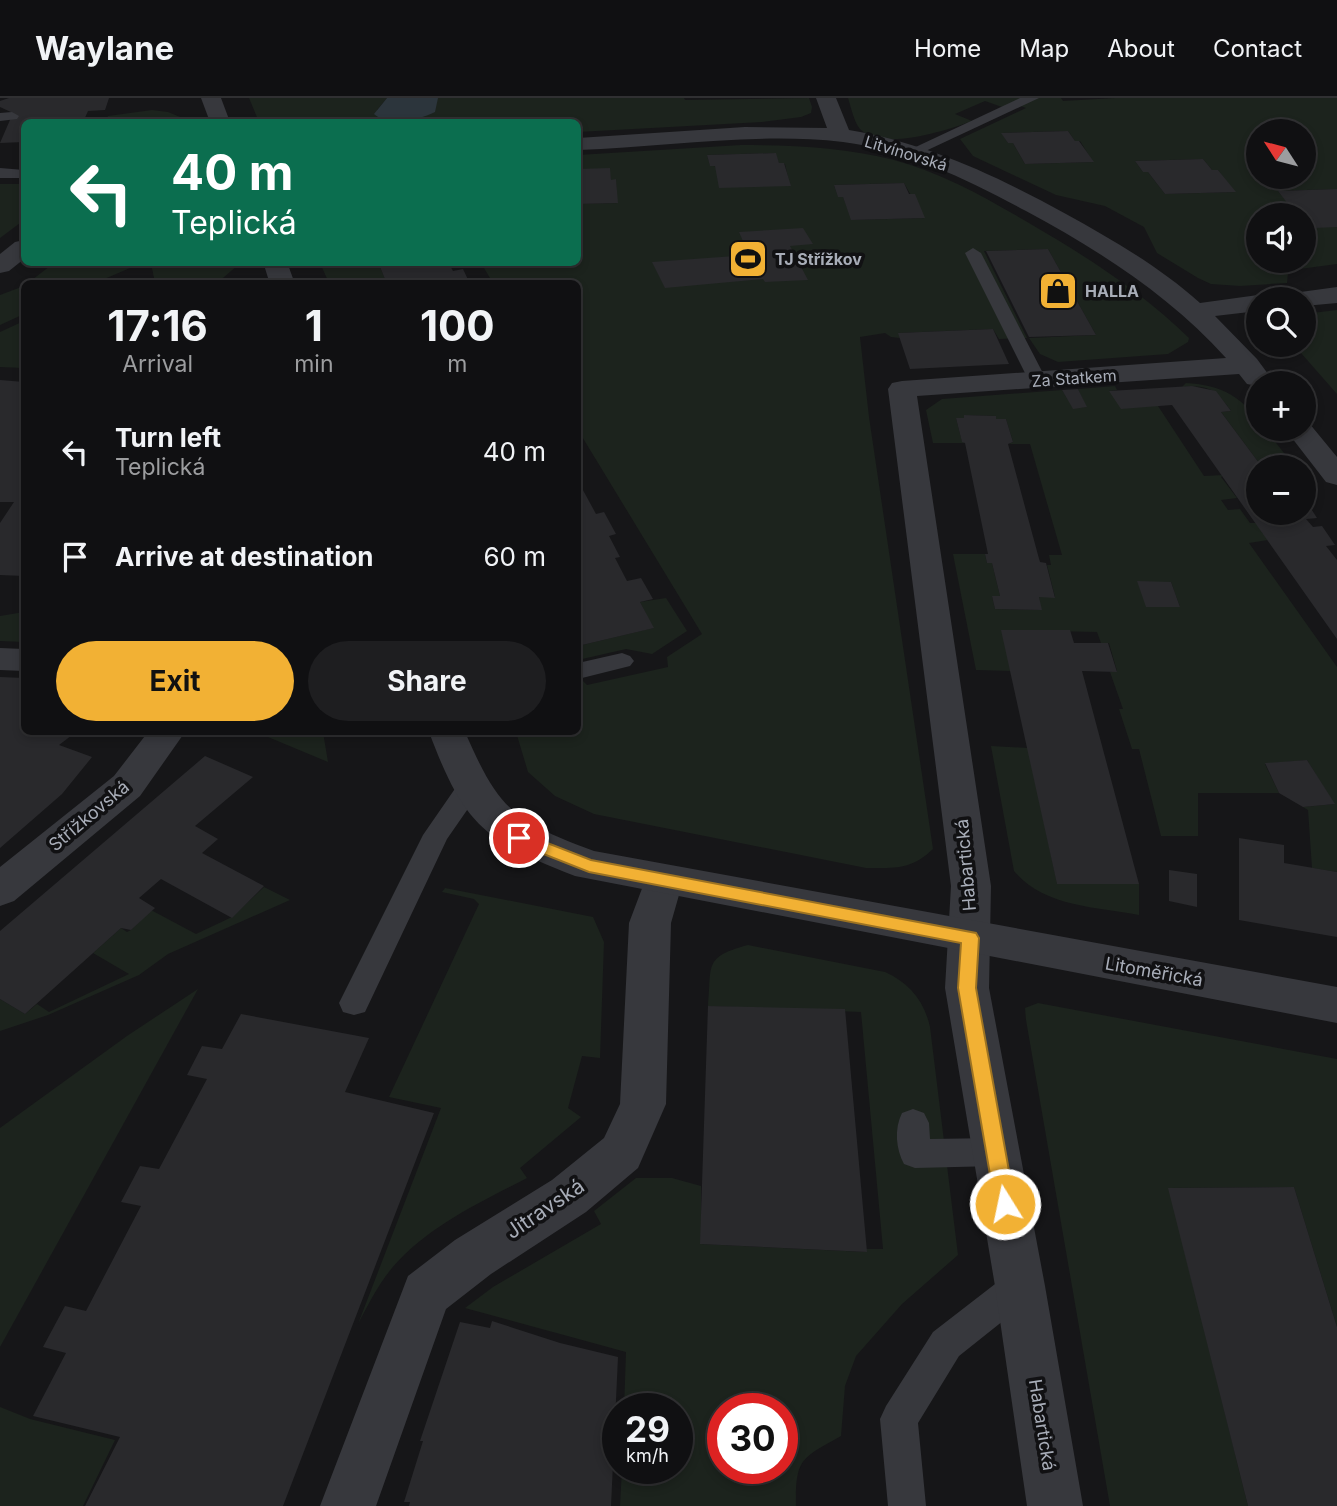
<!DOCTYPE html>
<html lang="en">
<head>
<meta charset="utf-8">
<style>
  :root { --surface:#101012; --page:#1e1e20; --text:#f1f3f6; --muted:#9c9d9f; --line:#303032; --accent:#f2b134 }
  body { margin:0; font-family:Inter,sans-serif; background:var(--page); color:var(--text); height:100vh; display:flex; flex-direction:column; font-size:26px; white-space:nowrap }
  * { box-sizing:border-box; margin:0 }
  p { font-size:23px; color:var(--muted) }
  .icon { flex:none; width:38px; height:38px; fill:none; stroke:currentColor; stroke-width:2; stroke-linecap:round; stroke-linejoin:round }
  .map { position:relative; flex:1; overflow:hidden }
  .sheet { position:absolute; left:21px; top:182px; width:560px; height:455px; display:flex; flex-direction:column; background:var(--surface); border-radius:10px; box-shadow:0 4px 10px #0003,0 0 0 2px var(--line) }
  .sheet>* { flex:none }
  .hud { position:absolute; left:21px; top:21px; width:560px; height:147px; border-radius:10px; box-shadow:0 4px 10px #0003,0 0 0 2px var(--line); background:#0b6e4f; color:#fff; overflow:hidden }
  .needle { width:46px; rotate:306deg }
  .tools { position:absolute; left:1246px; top:21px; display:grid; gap:14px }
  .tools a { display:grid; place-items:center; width:70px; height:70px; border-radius:50%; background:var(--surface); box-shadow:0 4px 10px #0003,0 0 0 2px var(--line); font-size:35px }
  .speed { position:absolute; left:602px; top:1295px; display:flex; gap:14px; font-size:35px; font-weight:700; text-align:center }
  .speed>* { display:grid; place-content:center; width:91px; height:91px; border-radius:50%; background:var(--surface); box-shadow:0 4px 10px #0003,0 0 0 2px var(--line); line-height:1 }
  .speed small { font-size:18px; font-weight:400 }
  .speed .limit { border:10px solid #d22; background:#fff; color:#111 }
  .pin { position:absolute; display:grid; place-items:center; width:60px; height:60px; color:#fff; margin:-30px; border:4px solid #fff; border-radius:50%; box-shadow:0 2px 7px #0007 }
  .me { position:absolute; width:77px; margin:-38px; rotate:350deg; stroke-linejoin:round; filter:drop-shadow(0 0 5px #0008) }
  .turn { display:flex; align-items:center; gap:24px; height:147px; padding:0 35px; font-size:32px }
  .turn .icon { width:91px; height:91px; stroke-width:2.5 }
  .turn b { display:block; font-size:49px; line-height:60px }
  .eta { display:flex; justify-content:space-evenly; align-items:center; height:119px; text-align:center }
  .eta b { font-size:42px; font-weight:700; line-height:49px }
  .cta { display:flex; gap:14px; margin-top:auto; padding:14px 35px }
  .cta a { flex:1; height:80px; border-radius:42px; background:var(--accent); color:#111; font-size:28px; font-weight:700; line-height:80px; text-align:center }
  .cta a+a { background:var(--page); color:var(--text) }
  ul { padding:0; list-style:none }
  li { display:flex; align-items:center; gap:21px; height:105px; padding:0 35px }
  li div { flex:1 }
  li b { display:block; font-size:26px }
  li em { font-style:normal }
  header { display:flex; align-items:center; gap:42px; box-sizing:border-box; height:98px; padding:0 35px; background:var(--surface); border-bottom:2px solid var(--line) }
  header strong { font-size:33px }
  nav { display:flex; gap:38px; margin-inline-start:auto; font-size:24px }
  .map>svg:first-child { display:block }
  .green { fill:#1c231d; fill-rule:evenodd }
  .water { fill:#2c353c }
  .building { fill:#29292c }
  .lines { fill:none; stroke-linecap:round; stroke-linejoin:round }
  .service { fill:#37383d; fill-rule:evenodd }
  .minor { fill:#37383d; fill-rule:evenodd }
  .tertiary { fill:#37383d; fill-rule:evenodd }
  .route { fill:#f2b134; stroke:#9d7322; stroke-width:2 }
  .labels { text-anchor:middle; stroke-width:7; stroke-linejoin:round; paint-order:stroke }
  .far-street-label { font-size:16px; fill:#a8adb8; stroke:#111113 }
  .far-poi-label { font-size:16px; font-weight:bold; fill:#a8adb8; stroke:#111113; text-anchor:start }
  .street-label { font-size:18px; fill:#a8adb8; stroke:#111113 }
  .near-street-label { font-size:21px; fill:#a8adb8; stroke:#111113 }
</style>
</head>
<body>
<header>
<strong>Waylane</strong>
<nav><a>Home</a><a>Map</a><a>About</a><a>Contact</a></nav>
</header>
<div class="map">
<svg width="1337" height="1408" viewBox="0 0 1337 1408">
  <rect width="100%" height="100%" fill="#161618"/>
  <g class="green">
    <path d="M 249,0 L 387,0 L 377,12 L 435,3 L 438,0 L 684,0 L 685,2 L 809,0 L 812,9 L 811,15 L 801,19 L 762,24 L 578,34 L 578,24 L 259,24 Z"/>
    <path d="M 848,0 L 1061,0 L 1063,3 L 1115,0 L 1337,0 L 1337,91 L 1278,93 L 1288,105 L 1293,105 L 1303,117 L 1258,117 L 1258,163 L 1304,163 L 1304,118 L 1337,129 L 1337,166 L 1292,172 L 1288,175 L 1287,185 L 1240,188 L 1211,186 L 1198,180 L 1157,155 L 1144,129 L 1105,108 L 1056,97 L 973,58 L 960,41 L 1026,10 L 1013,5 L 1002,9 L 985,3 L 955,16 L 972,23 C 948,32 881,54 860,31 C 854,24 851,9 848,0 ZM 1068,33 L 1075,43 L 1080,43 L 1093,64 L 1025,66 L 1013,45 L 1008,45 L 1002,35 ZM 1258,33 L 1304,33 L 1304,79 L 1258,79 ZM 1203,61 L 1212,72 L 1218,72 L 1235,94 L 1165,96 L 1148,74 L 1143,74 L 1135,63 Z"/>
    <path d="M 152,12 L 168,14 L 185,21 L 186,24 L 105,24 L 108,18 Z"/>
    <path d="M 741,47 C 793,47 844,49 894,62 C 943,75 986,100 1029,125 C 1087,159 1141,193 1189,240 L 1188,244 L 1168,256 L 1058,264 L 1040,256 L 1029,240 L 1096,237 L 1048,151 L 984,153 L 1027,240 L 999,241 L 993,231 L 899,235 L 900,240 L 891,239 L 885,235 L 860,239 L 869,319 L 933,751 C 911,772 895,770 866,770 L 594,716 L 555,698 L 528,674 L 516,634 L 578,634 L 578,581 L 580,580 L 587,587 L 668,569 L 667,559 L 702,536 L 578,332 L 578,186 L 493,185 L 481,165 L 578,164 L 578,106 L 617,105 L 616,82 L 611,82 L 609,71 L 578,71 L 578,57 ZM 775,55 L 779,65 L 785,66 L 790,88 L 710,67 L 707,57 ZM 904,85 L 924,120 L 852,122 L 843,99 L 838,98 L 834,87 Z"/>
    <path d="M 0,86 L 24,86 L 24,122 L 0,140 Z"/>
    <path d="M 237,164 L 238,167 L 217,185 L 155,185 L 151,165 Z"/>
    <path d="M 54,165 L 129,165 L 130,170 L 95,185 L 28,185 Z"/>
    <path d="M 320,165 L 378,165 L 387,185 L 329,185 Z"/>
    <path d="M 24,188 L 24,216 L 0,227 L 0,197 Z"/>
    <path d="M 1337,212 L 1337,296 L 1294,247 L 1304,247 L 1304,216 Z"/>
    <path d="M 24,223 L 24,270 L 0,269 L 0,234 Z"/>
    <path d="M 1186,285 C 1219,287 1238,296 1258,322 L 1258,331 L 1265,331 L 1295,369 L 1262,369 L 1221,314 L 1231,313 C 1215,291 1210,287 1182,289 Z"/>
    <path d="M 1115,288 L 1117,292 L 1109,293 L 1158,308 L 1204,378 L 1224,377 L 1221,379 L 1237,400 L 1221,402 L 1228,412 L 1240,411 L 1250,425 L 1257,425 L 1268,442 L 1249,445 L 1337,569 L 1337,774 L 1312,770 L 1308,712 L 1303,709 L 1334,706 L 1307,662 L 1265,666 L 1279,695 L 1198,695 L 1198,738 L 1161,738 L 1139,651 L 1132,651 L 1119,611 L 1123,611 L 1110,574 L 1117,573 L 1109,545 L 1101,545 L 1097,534 L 1002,532 L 1011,573 L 976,572 L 953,456 L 985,456 L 987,465 L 992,465 L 1000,498 L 992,498 L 995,511 L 1041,512 L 1039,499 L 1055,499 L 1047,467 L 1051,467 L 1049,457 L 1062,457 L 1030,346 L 1009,346 L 1013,344 L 1006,321 L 996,321 L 995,318 L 964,317 L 964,320 L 956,320 L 962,343 L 965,345 L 933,345 L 926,312 L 942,301 L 1062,292 L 1073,310 L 1086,309 L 1078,291 ZM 1138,484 L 1171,484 L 1180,509 L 1147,509 Z"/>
    <path d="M 666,500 L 687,533 L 652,556 L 626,551 L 578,562 L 578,548 L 653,530 L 640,504 Z"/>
    <path d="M 24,514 L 24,544 L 0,543 L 0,518 Z"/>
    <path d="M 256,634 L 323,634 L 328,664 Z"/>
    <path d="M 991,648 L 1028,650 L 1057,785 L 1139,786 L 1139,817 C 1096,809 1044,809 1014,773 Z"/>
    <path d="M 264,789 L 290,802 L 168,856 L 139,877 L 48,917 L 0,933 L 0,901 L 25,916 L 37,906 L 49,914 L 129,876 L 93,855 L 121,830 L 127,834 L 131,832 L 151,812 L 196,836 L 232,819 Z"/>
    <path d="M 445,790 L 593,819 L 604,844 L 600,960 L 582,958 L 568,1010 L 581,1019 L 520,1070 L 527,1080 C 479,1105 428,1128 392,1170 C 378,1187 368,1207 358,1226 L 441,1010 L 389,999 L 479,806 L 474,801 L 442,794 Z"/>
    <path d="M 748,847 L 885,874 C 909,885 924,902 930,929 L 958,1157 L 902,1206 L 856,1258 L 845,1288 L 841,1338 C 802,1360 795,1360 796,1408 L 620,1408 L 622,1370 L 677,1370 L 677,1311 L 624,1311 L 626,1254 L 465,1210 L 493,1189 L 601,1126 L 594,1113 L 636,1080 L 672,1080 L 701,1088 L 701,1146 L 866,1154 L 866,1151 L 883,1151 L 861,914 L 708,908 C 712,867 703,859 748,847 ZM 723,1311 L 782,1311 L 782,1370 L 723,1370 Z"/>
    <path d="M 198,891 L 0,1249 L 0,1030 L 127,938 Z"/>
    <path d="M 1038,905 L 1337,961 L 1337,1229 L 1294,1089 L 1169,1090 L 1248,1408 L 1110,1408 L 1026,922 L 1025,910 Z"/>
    <path d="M 0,1309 L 30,1321 L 115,1342 L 83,1408 L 0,1408 Z"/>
  </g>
  <path class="water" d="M 387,0 L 438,0 L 435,14 C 419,22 388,29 374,16 Z"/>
  <g class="building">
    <path d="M 9,0 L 109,0 L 105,12 L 88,13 L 83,24 L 24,24 L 24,44 L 0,45 L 13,15 L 0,9 L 0,3 Z"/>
    <path d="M 1068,33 L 1075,43 L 1079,43 L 1094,64 L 1025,66 L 1013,45 L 1008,45 L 1001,35 Z"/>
    <path d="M 776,55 L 779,65 L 784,65 L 791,88 L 719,90 L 715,68 L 710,68 L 707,57 Z"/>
    <path d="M 1203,61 L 1212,72 L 1218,72 L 1236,94 L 1165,96 L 1148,74 L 1143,74 L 1135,63 Z"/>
    <path d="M 610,70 L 611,82 L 616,81 L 618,105 L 578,106 L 578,71 Z"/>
    <path d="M 904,85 L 909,96 L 915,96 L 925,120 L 851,122 L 843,99 L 838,99 L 834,87 Z"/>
    <path d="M 1337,91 L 1337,129 L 1314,130 L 1293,105 L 1288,106 L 1278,93 Z"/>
    <path d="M 803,130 L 813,146 L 790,148 L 808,182 L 765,184 L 763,181 L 665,190 L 652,164 L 749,157 L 739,134 Z"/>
    <path d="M 1048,151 L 1062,176 L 1096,237 L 1029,239 L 986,153 Z"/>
    <path d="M 378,164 L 448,164 L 453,173 L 463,171 L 470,186 L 387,186 Z"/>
    <path d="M 993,231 L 1009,266 L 910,271 L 898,235 Z"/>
    <path d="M 0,282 L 24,284 L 24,478 L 0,477 L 0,425 L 14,404 L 0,404 Z"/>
    <path d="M 1192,288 L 1216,293 L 1231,313 L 1221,314 L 1262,369 L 1258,369 L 1258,415 L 1304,415 L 1304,407 L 1308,406 L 1317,420 L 1306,421 L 1313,429 L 1322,428 L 1335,447 L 1326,448 L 1337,462 L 1337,541 L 1172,307 L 1121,311 L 1109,293 Z"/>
    <path d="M 1078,291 L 1087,309 L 1073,311 L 1062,292 Z"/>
    <path d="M 964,317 L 996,318 L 996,321 L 1006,321 L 1013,344 L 1008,346 L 1038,457 L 1040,464 L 1046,465 L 1055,500 L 1039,499 L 1042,512 L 995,511 L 992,498 L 1000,498 L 992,465 L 987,465 L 985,456 L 988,456 L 965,345 L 962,344 L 956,320 L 964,320 Z"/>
    <path d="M 578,383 L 596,416 L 604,414 L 616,436 L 609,438 L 620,459 L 615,460 L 627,483 L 641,480 L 653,501 L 640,504 L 654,530 L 578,548 Z"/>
    <path d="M 1137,483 L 1171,484 L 1180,509 L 1146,509 Z"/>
    <path d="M 1001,532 L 1070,532 L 1074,545 L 1108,545 L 1117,574 L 1082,573 L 1139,786 L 1057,786 Z"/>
    <path d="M 0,579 L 24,580 L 24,634 L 76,634 L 59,647 L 92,659 L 62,696 L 0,750 Z"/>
    <path d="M 205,658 L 253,679 L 195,728 L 218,741 L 202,755 L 264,788 L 232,820 L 161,781 L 139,800 L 155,810 L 131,832 L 121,830 L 25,916 L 0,901 L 0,833 Z"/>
    <path d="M 1307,662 L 1335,706 L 1303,709 L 1279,695 L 1265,665 Z"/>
    <path d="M 1239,740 L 1284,747 L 1284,765 L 1337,774 L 1337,839 L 1239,822 Z"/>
    <path d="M 1169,772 L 1197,776 L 1197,809 L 1169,803 Z"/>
    <path d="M 708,908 L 845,911 L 867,1154 L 700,1146 Z"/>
    <path d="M 241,916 L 369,940 L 345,994 L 434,1015 L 283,1408 L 85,1408 L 120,1339 L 33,1318 L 66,1255 L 43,1249 L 65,1208 L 86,1213 L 141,1108 L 121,1104 L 140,1068 L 159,1071 L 207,981 L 187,977 L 202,948 L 222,951 Z"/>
    <path d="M 1294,1089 L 1337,1229 L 1337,1408 L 1248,1408 L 1168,1090 Z"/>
    <path d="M 492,1223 L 560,1245 L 618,1259 L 611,1408 L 409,1408 L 410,1404 L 404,1404 L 423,1343 L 420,1343 L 460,1224 L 490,1230 Z"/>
  </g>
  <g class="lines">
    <g class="service">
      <path d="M 1020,0 L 1039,0 L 917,57 L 912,58 L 905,54 Z"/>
      <path d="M 12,14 L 19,18 L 17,21 L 0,23 L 0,15 Z"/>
      <path d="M 0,70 L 24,72 L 24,80 L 0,80 Z"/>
      <path d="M 973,150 L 981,155 L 1047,283 L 1045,287 L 1031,287 L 965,155 Z"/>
      <path d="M 622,555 L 630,558 L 634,563 L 630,568 L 578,581 L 578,565 Z"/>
      <path d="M 470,680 L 479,682 L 483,689 L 447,741 L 365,914 L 354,917 L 343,914 L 339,905 L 423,737 L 461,682 Z"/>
      <path d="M 913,1011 L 924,1015 L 929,1025 L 930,1041 L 996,1040 L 1007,1044 L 1012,1054 L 1007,1064 L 996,1068 L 915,1070 L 904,1066 C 896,1051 894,1031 902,1015 Z"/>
      <path d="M 1020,1171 L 1032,1176 L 1037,1188 L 1032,1200 L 959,1258 L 918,1325 L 926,1408 L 888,1408 L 880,1321 L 886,1308 L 933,1234 L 1008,1176 Z"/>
    </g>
    <g class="minor">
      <path d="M 816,0 L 836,0 L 849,32 C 927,45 997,78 1066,116 C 1113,142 1160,169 1200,205 L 1258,197 L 1268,201 L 1258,201 L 1258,213 L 1215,218 L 1257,261 L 1271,280 L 1267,285 L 1258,285 L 1258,288 L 1247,286 L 1239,276 L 917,298 L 991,788 L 989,890 L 1045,1188 L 1083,1408 L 1027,1408 L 995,1188 L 945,890 L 951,788 L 888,291 L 892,285 L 902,283 L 1226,260 C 1169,197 1100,153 1026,113 C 968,82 908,52 843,44 C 755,34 666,49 578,52 L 578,40 L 745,29 L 827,30 Z"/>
      <path d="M 24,142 L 24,161 L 9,173 L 0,175 L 0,156 L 15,144 Z"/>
      <path d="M 1337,189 L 1337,205 L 1304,208 L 1304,201 L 1282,201 L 1286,196 Z"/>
      <path d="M 1304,324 L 1309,325 L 1337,359 L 1337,387 L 1326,384 L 1285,331 L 1304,331 Z"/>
      <path d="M 0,550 L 24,551 L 24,573 L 0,572 Z"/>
      <path d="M 148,634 L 185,634 L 140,698 L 14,803 L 0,808 L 0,769 L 114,678 Z"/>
      <path d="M 663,768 L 677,772 L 683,783 L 671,825 L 666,1006 L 638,1070 L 586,1114 L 491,1176 L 446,1211 L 376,1408 L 320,1408 L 408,1178 L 455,1142 L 552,1082 L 604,1040 L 620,1006 L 629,825 L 649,772 Z"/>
    </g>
    <g class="tertiary">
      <path d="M 201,0 L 221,0 L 230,24 L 210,24 Z"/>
      <path d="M 263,164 L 287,164 L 295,186 L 270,186 Z"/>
      <path d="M 429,634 L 465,634 C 499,712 513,723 594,753 L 1337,889 L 1337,925 L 575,778 C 483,742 464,727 429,634 Z"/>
    </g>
  </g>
  <path class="route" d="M 519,734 L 591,762 L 976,835 L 979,840 L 976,890 L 1015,1106 L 1013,1113 L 1005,1115 L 998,1113 L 995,1106 L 958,890 L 961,845 L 589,774 L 513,744 L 511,740 L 513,735 Z"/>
  <defs>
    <symbol id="stadium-square" viewBox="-11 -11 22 22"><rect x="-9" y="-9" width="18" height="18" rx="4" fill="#f2b134" stroke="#111113"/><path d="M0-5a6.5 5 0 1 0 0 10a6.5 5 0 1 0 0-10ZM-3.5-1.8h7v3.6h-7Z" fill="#111"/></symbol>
    <symbol id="shop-square" viewBox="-11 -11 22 22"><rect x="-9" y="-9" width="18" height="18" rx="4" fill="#f2b134" stroke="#111113"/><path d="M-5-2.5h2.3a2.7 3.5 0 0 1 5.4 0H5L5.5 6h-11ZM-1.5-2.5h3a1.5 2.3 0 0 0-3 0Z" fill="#111"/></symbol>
  </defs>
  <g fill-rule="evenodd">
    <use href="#stadium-square" x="726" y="139" width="44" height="44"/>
    <use href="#shop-square" x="1036" y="171" width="44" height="44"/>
  </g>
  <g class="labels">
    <g class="far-street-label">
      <text transform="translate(906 55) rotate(17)" y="6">Litvínovská</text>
      <text transform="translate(1074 280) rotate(-4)" y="6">Za Statkem</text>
    </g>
    <g class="far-poi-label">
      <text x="775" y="167">TJ Střížkov</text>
      <text x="1085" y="199">HALLA</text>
    </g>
    <g class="street-label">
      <text transform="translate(89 718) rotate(-40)" y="6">Střížkovská</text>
      <text transform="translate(966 767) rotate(-95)" y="6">Habartická</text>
      <text transform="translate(1154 874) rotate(10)" y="6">Litoměřická</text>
      <text transform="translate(1042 1327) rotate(81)" y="6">Habartická</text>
    </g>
    <g class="near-street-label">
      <text transform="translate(545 1111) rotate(-34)" y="7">Jitravská</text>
    </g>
  </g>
</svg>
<div class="tools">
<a><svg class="needle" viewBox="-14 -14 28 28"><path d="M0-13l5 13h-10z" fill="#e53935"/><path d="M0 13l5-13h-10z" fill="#9c9d9f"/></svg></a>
<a><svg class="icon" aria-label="sound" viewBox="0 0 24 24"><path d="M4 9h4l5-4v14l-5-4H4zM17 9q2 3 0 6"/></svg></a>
<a><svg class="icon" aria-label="search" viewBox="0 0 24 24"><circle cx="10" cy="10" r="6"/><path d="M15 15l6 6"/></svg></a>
<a>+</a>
<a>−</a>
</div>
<div class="speed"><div>29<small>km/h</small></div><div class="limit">30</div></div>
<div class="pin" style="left:519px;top:740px;background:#d93025"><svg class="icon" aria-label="arrive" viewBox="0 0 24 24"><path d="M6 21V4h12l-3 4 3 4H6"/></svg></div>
<svg class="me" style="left:1005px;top:1106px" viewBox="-20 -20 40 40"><circle r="17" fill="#f2b134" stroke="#fff" stroke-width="3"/><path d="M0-11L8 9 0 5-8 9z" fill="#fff"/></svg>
<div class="hud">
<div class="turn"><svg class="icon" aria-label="left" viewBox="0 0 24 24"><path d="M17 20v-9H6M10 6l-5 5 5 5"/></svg><div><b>40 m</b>Teplická</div></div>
</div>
<section class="sheet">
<div class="eta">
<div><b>17:16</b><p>Arrival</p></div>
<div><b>1</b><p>min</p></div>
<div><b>100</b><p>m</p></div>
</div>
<ul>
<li><svg class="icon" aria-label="left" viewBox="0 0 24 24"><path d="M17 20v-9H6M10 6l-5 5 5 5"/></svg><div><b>Turn left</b><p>Teplická</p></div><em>40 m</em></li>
<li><svg class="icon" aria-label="arrive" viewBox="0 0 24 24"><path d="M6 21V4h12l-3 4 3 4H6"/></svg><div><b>Arrive at destination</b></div><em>60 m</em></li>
</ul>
<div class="cta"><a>Exit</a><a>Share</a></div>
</section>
</div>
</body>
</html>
